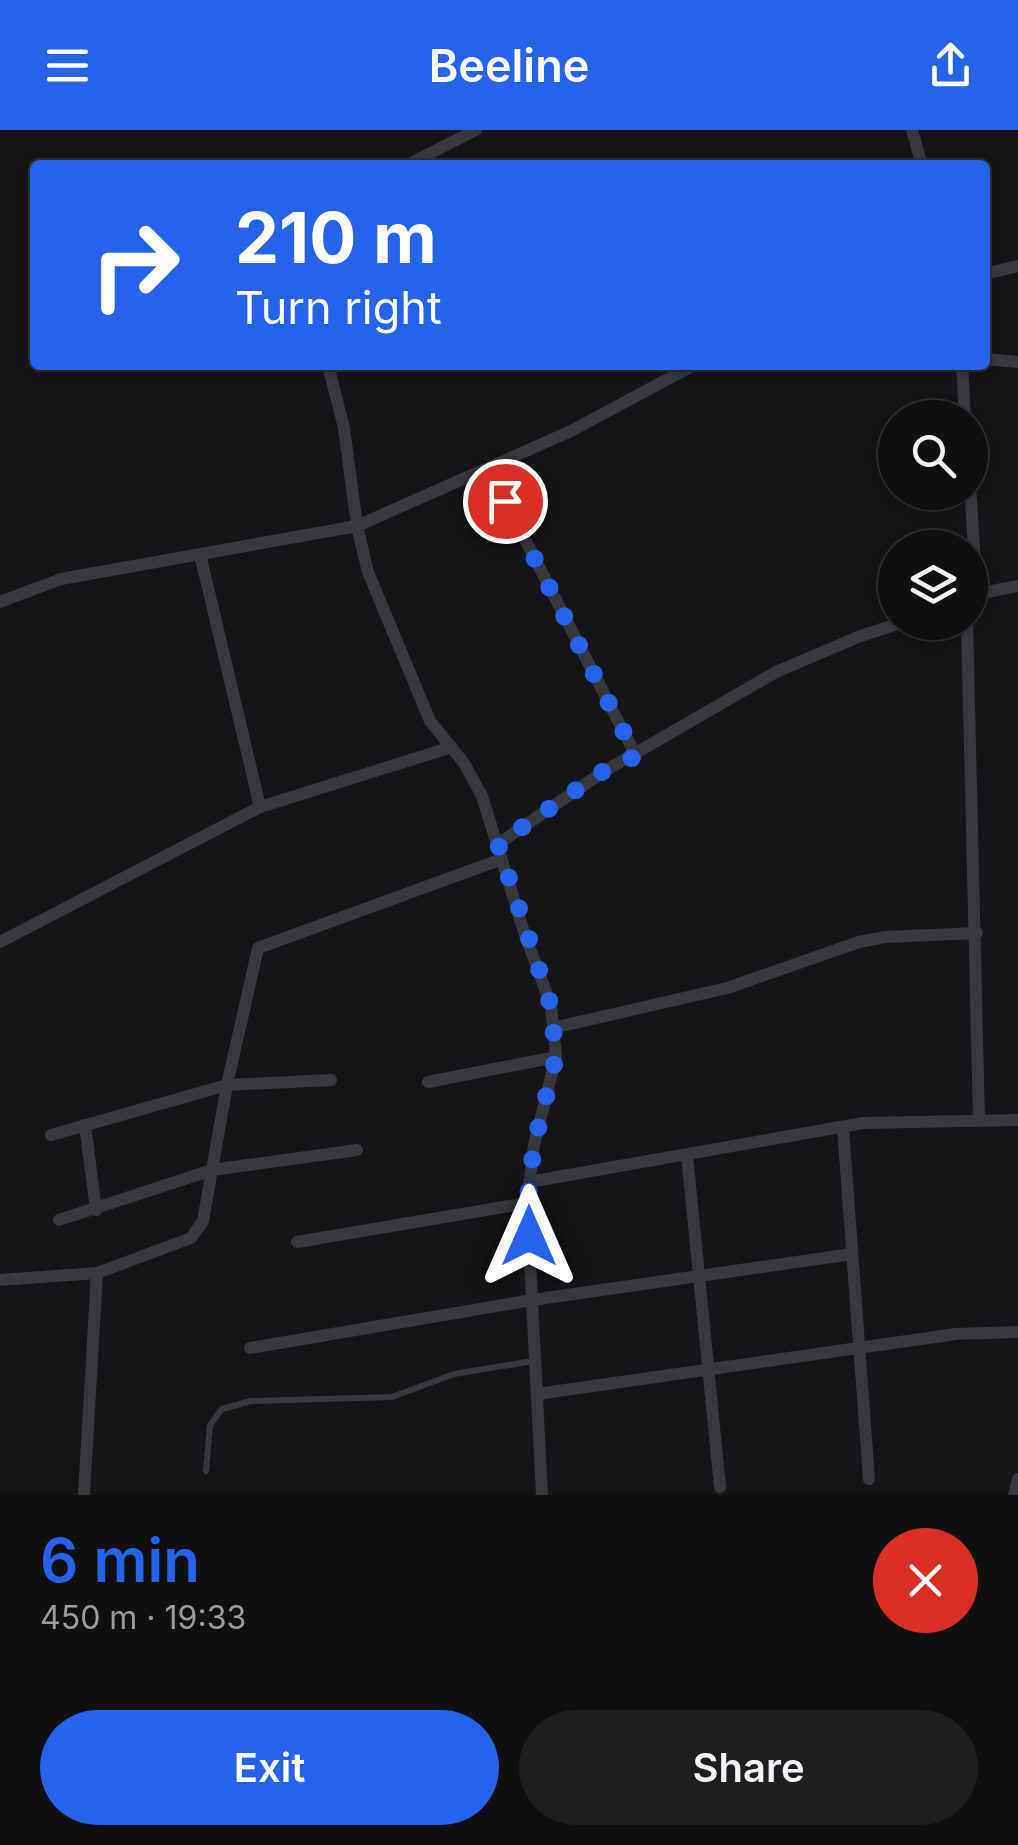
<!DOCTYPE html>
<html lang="en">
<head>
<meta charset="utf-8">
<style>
  :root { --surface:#101011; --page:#1e1e1f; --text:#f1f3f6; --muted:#9c9d9f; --line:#303031; --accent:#2563eb }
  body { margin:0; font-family:Inter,sans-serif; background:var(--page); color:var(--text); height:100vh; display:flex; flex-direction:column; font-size:38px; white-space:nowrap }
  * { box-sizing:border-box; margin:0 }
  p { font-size:32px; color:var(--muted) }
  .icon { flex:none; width:55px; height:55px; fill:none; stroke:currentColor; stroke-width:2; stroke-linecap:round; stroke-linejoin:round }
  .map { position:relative; height:1365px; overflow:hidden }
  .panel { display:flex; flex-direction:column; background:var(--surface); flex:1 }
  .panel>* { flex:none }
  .top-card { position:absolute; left:30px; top:30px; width:960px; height:210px; border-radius:10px; box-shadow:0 2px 8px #0004,0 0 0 2px var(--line); background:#2563eb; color:#fff; overflow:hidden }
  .fabs { position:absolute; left:878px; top:270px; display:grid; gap:20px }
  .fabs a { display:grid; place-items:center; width:110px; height:110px; border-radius:50%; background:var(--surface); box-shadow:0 2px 8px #0004,0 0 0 2px var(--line); font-size:50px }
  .pin { position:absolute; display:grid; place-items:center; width:85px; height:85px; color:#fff; margin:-42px; border:5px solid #fff; border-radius:50%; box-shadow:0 2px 10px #0007 }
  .me { position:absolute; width:110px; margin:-55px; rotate:0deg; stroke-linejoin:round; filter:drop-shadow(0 0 8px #0008) }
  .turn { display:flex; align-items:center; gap:35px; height:210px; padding:0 40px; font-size:45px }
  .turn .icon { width:130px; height:130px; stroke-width:2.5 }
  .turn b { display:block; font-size:70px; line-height:85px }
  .round { display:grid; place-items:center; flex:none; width:105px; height:105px; border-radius:52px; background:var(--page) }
  .summary { display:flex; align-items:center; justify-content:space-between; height:170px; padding:0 40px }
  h1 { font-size:60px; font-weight:600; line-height:75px; color:var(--accent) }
  .button { display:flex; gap:20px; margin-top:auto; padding:20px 40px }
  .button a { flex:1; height:115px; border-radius:60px; background:var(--accent); color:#fff; font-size:40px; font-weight:600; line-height:115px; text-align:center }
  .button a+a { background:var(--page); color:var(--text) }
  header { display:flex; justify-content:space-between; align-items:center; height:130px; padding:0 40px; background:var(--accent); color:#fff; font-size:45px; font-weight:600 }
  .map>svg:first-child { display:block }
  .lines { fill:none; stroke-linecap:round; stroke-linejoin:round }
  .lane { stroke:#36383c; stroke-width:6 }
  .street { stroke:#36383c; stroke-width:12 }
  .route { stroke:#2563eb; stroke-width:18; stroke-dasharray:0 32.4 }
</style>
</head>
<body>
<header><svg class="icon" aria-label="menu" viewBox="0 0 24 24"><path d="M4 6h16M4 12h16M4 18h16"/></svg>Beeline<svg class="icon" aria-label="share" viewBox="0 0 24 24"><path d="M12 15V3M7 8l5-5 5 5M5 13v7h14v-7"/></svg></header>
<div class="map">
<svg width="1018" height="1365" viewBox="0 0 1018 1365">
  <rect width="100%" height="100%" fill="#151517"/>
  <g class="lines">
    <path class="lane" d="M 206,1341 L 210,1295 L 222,1279 L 251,1271 L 392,1267 L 454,1244 L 533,1231"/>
    <g class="street">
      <path d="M 912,0 L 922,35"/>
      <path d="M 407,35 L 476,0"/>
      <path d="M 985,144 L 1018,136"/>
      <path d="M 985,229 L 1018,232"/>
      <path d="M 328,235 L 344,298 L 357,396 L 368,442 L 430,591 L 464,633 L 482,666 L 524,802 L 551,875 L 556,927 L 534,1015 L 527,1073 L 542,1365"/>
      <path d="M 962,235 L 965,288"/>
      <path d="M 489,339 L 636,626"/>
      <path d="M 970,356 L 977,463"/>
      <path d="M 200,424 L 260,677 L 452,617"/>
      <path d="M 972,465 L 1018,456"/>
      <path d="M 0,472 L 61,449 L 357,396 L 571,301 L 694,235"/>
      <path d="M 967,492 L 979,990"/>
      <path d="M 498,714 L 603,642 L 776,542 L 858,507 L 903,492"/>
      <path d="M 0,812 L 260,677"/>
      <path d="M 553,898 L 727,858 L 859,812 L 885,807 L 977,803"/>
      <path d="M 428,952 L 556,927"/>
      <path d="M 85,995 L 96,1080"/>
      <path d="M 843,998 L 869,1349"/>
      <path d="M 51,1005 L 227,955 L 331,950"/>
      <path d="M 687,1025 L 720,1357"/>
      <path d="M 529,1052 L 863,993 L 1018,990"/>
      <path d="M 59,1090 L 212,1040 L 357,1020"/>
      <path d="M 297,1112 L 527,1073"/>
      <path d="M 0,1150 L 97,1143 L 191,1108 L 203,1091 L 227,955 L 258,818 L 502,729"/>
      <path d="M 250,1218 L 532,1170 L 852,1124"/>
      <path d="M 537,1264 L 956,1204 L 1018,1202"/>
      <path d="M 84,1365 L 97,1143"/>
      <path d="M 1014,1365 L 1018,1349"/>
    </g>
  </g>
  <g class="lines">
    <path class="route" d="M 505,371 L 636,626 L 602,642 L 498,714 L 551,876 L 556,927 L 534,1015 L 527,1074 L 529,1106"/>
  </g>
</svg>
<div class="fabs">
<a><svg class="icon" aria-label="search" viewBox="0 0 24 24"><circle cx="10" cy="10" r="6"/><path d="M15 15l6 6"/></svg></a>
<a><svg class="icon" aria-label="layers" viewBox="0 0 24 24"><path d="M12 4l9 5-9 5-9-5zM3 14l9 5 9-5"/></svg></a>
</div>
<div class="pin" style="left:505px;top:371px;background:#d93025"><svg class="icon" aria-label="arrive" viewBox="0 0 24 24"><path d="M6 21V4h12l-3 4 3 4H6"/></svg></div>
<svg class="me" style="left:529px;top:1106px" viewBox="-20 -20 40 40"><path d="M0-17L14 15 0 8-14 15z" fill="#2563eb" stroke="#fff" stroke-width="4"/></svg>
<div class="top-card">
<div class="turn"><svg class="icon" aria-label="right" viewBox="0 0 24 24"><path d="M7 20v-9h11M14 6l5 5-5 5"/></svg><div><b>210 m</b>Turn right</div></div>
</div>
</div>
<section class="panel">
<div class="summary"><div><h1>6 min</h1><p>450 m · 19:33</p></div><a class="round" style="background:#d93025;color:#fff"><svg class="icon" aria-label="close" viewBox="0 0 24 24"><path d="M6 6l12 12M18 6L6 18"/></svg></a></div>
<div class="button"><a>Exit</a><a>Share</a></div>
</section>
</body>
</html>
